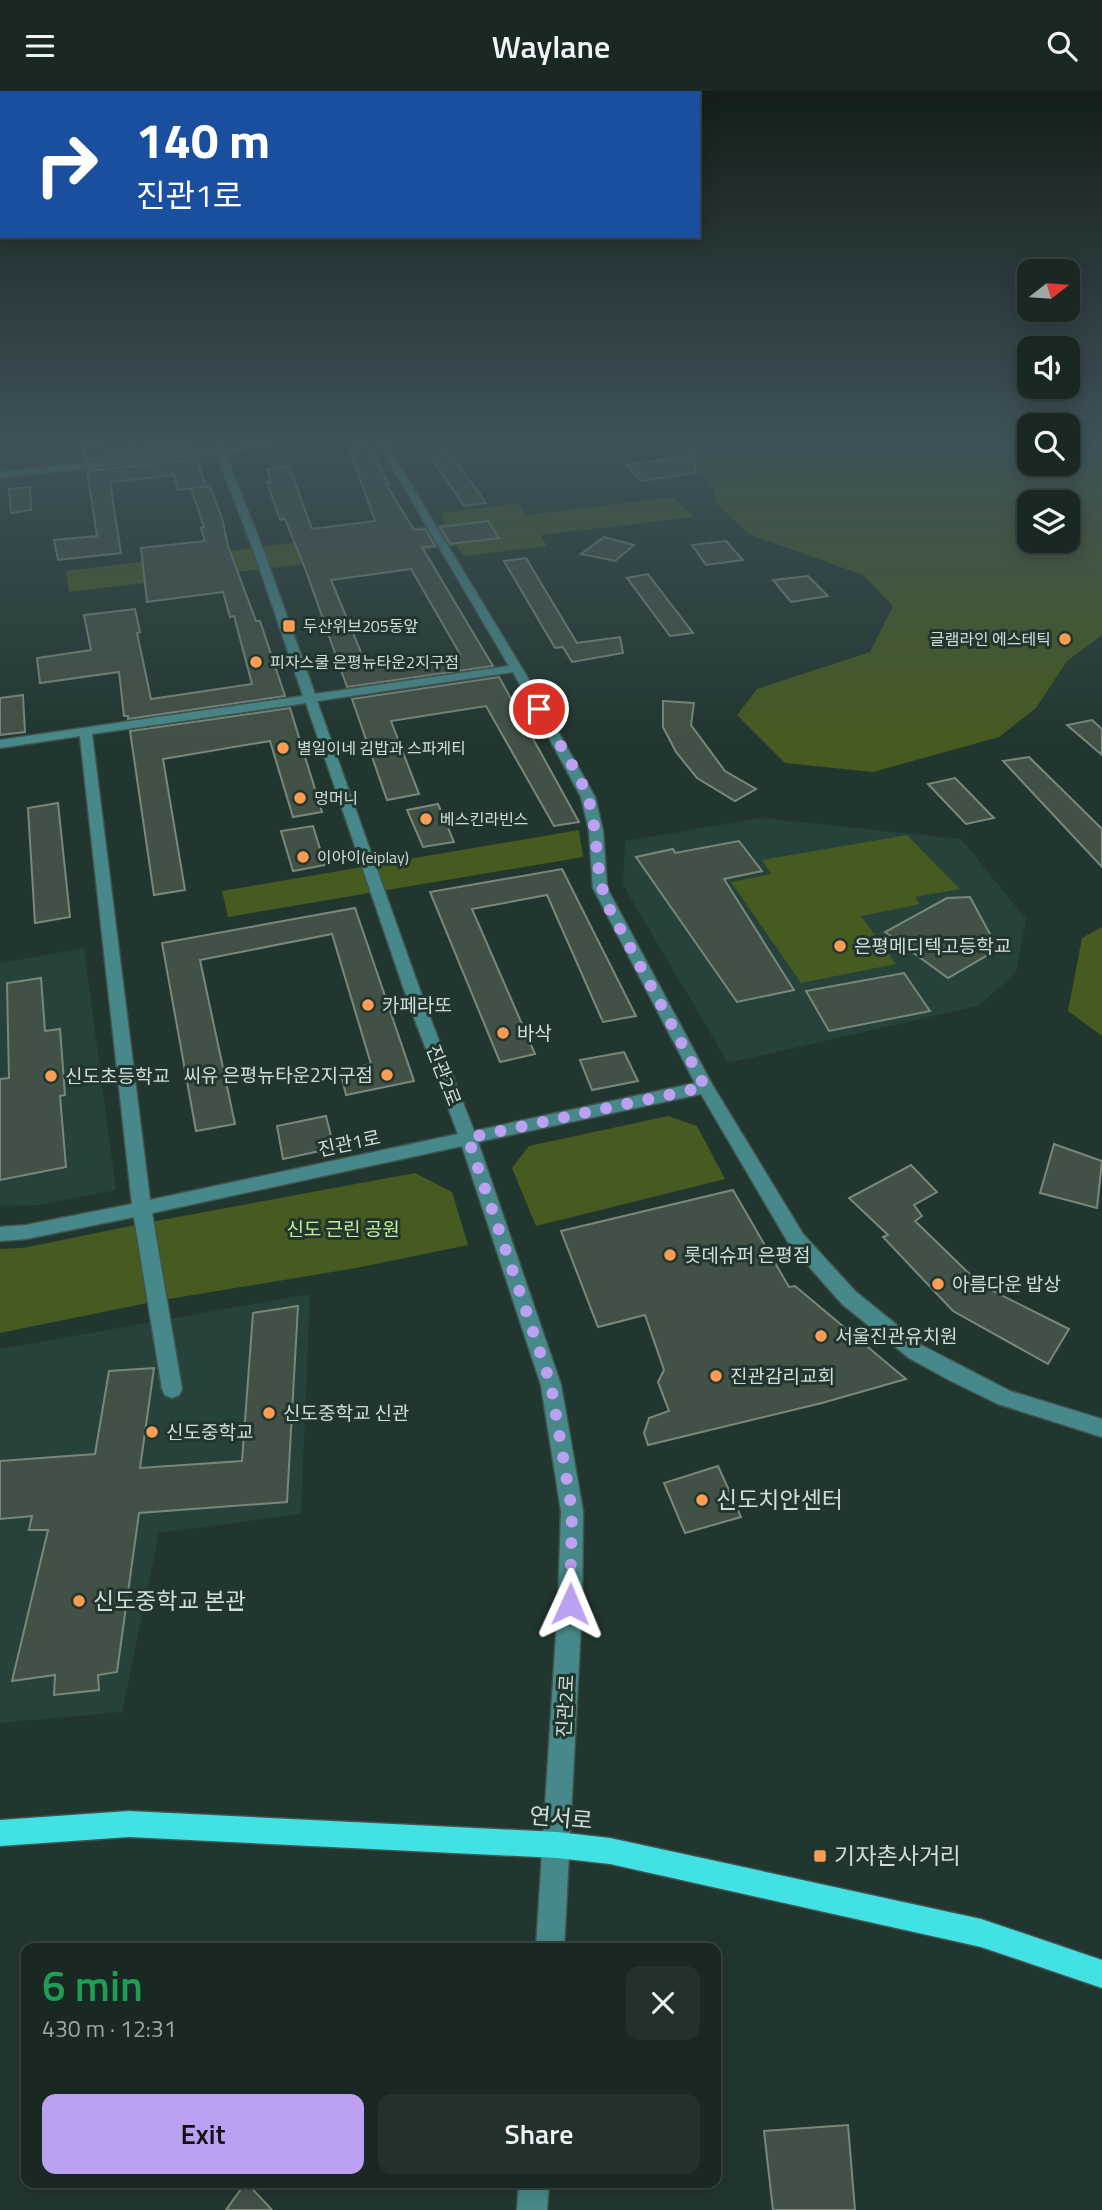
<!DOCTYPE html>
<html lang="en">
<head>
<meta charset="utf-8">
<style>
  :root { --surface:#1a2824; --page:#23302c; --text:#f1f3f6; --muted:#9fa6a6; --line:#384441; --accent:#bca0f2 }
  body { margin:0; font-family:"Titillium Web","Noto Sans KR",sans-serif; background:var(--page); color:var(--text); height:100vh; display:flex; flex-direction:column; font-size:26px; white-space:nowrap }
  * { box-sizing:border-box; margin:0 }
  p { font-size:23px; color:var(--muted) }
  .icon { flex:none; width:38px; height:38px; fill:none; stroke:currentColor; stroke-width:2; stroke-linecap:round; stroke-linejoin:round }
  .map { position:relative; flex:1; overflow:hidden }
  .details { position:absolute; left:21px; top:1852px; width:700px; height:245px; display:flex; flex-direction:column; background:var(--surface); border-radius:14px; box-shadow:0 4px 18px #0003,0 0 0 2px var(--line) }
  .details>* { flex:none }
  .top-card { position:absolute; left:0px; top:0px; width:700px; height:147px; box-shadow:0 4px 18px #0003,0 0 0 2px var(--line); background:#1a4fa0; color:#fff; overflow:hidden }
  .needle { width:46px; rotate:73deg }
  .fabs { position:absolute; left:1017px; top:168px; display:grid; gap:14px }
  .fabs a { display:grid; place-items:center; width:63px; height:63px; border-radius:14px; background:var(--surface); box-shadow:0 4px 18px #0003,0 0 0 2px var(--line); font-size:35px }
  .pin { position:absolute; display:grid; place-items:center; width:60px; height:60px; color:#fff; margin:-30px; border:4px solid #fff; border-radius:50%; box-shadow:0 2px 7px #0007 }
  .me { position:absolute; width:77px; margin:-38px; rotate:1deg; stroke-linejoin:round; filter:drop-shadow(0 0 5px #0008) }
  .turn { display:flex; align-items:center; gap:24px; height:147px; padding:0 21px; font-size:32px }
  .turn .icon { width:91px; height:91px; stroke-width:2.5 }
  .turn b { display:block; font-size:49px; line-height:60px }
  .round { display:grid; place-items:center; flex:none; width:74px; height:74px; border-radius:14px; background:var(--page) }
  .head { display:flex; align-items:center; justify-content:space-between; height:119px; padding:0 21px }
  h1 { font-size:42px; font-weight:600; line-height:52px; color:#1e9e55 }
  .button { display:flex; gap:14px; margin-top:auto; padding:14px 21px }
  .button a { flex:1; height:80px; border-radius:14px; background:var(--accent); color:#111; font-size:28px; font-weight:600; line-height:80px; text-align:center }
  .button a+a { background:var(--page); color:var(--text) }
  header { display:flex; justify-content:space-between; align-items:center; height:91px; padding:0 21px; background:var(--surface); font-size:32px; font-weight:600 }
  .map>svg:first-child { display:block }
  .built { fill:#26423a }
  .green { fill:#455b20; fill-rule:evenodd }
  .building { fill:#425145; stroke:#78887b; stroke-width:2; fill-rule:evenodd }
  .lines { fill:none; stroke-linecap:round; stroke-linejoin:round }
  .minor-casing { stroke:#42544e; stroke-width:3 }
  .major-casing { stroke:#42544e; stroke-width:3 }
  .minor { fill:#47898a; fill-rule:evenodd }
  .major { fill:#41e1e4; fill-rule:evenodd }
  .route { stroke:#bca0f2; stroke-width:12; stroke-dasharray:0 21.6 }
  .poi-dot { fill:#fc9d53; stroke:#223630; stroke-width:2.5 }
  .labels { text-anchor:middle; stroke-width:6; stroke-linejoin:round; paint-order:stroke }
  .far-poi-label { font-size:16px; fill:#d1ddd9; stroke:#223630; text-anchor:start }
  .poi-label { font-size:19px; fill:#d1ddd9; stroke:#223630; text-anchor:start }
  .street-label { font-size:19px; fill:#d1ddd9; stroke:#223630 }
  .park-label { font-size:19px; fill:#c9ed95; stroke:#223630 }
  .near-poi-label { font-size:23px; fill:#d1ddd9; stroke:#223630; text-anchor:start }
  .near-street-label { font-size:23px; fill:#d1ddd9; stroke:#223630 }
</style>
</head>
<body>
<header><svg class="icon" aria-label="menu" viewBox="0 0 24 24"><path d="M4 6h16M4 12h16M4 18h16"/></svg>Waylane<svg class="icon" aria-label="search" viewBox="0 0 24 24"><circle cx="10" cy="10" r="6"/><path d="M15 15l6 6"/></svg></header>
<div class="map">
<svg width="1102" height="2119" viewBox="0 0 1102 2119">
  <rect width="100%" height="100%" fill="#223630"/>
  <g class="built">
    <path d="M 762,727 L 961,748 L 1026,828 L 1016,882 L 978,915 L 728,972 L 623,794 L 625,750 Z"/>
    <path d="M 84,857 L 116,1099 L 39,1114 L 0,1115 L 0,872 Z"/>
    <path d="M 310,1203 L 301,1423 L 159,1442 L 122,1621 L 0,1632 L 0,1258 Z"/>
  </g>
  <g class="green">
    <path d="M 634,354 L 1029,354 L 1029,373 L 1068,373 L 1068,354 L 1102,354 L 1102,544 L 1067,570 L 1036,617 L 999,646 L 873,681 L 785,672 L 737,624 L 757,598 L 870,561 L 893,515 L 863,484 L 749,443 L 718,414 L 709,391 L 684,360 ZM 1029,411 L 1068,411 L 1068,450 L 1029,450 Z"/>
    <path d="M 673,406 L 694,426 L 541,444 L 547,455 L 464,465 L 457,455 L 69,501 L 66,480 L 430,435 L 446,432 L 441,422 L 517,412 L 526,424 Z"/>
    <path d="M 579,739 L 583,766 L 228,826 L 222,800 Z"/>
    <path d="M 907,744 L 960,798 L 915,806 L 920,813 L 861,825 L 896,873 L 801,892 L 731,791 L 771,783 L 762,769 Z"/>
    <path d="M 1102,836 L 1102,945 L 1068,920 L 1082,847 Z"/>
    <path d="M 668,1025 L 697,1035 L 725,1088 L 536,1135 L 512,1077 L 529,1055 Z"/>
    <path d="M 415,1082 L 452,1101 L 468,1154 L 356,1177 L 157,1210 L 0,1242 L 0,1158 L 23,1157 L 145,1132 Z"/>
  </g>
  <g class="building">
    <path d="M 83,354 L 104,354 L 105,359 L 149,354 L 192,354 L 193,358 L 85,369 Z"/>
    <path d="M 369,354 L 389,393 L 386,393 L 414,439 L 425,438 L 435,455 L 422,456 L 493,575 L 347,596 L 306,480 L 285,428 L 280,429 L 267,391 L 271,391 L 267,378 L 289,375 L 312,438 L 375,430 L 349,357 ZM 411,478 L 460,563 L 367,576 L 331,489 Z"/>
    <path d="M 447,358 L 486,412 L 464,415 L 432,368 Z"/>
    <path d="M 693,365 L 696,382 L 641,390 L 626,374 Z"/>
    <path d="M 197,368 L 206,396 L 178,399 L 174,384 L 110,391 L 121,462 L 58,469 L 54,449 L 97,445 L 87,380 Z"/>
    <path d="M 210,395 L 222,427 L 228,455 L 256,530 L 260,530 L 285,605 L 128,628 L 128,625 L 124,625 L 119,581 L 40,592 L 37,567 L 91,559 L 84,524 L 135,518 L 140,541 L 137,542 L 151,608 L 252,593 L 234,525 L 230,526 L 223,501 L 147,511 L 141,457 L 205,450 L 201,437 L 204,436 L 191,397 Z"/>
    <path d="M 30,396 L 31,419 L 11,422 L 9,398 Z"/>
    <path d="M 488,430 L 499,447 L 450,453 L 440,436 Z"/>
    <path d="M 604,446 L 634,454 L 615,470 L 581,463 Z"/>
    <path d="M 726,450 L 743,469 L 706,474 L 692,454 Z"/>
    <path d="M 526,467 L 577,552 L 620,546 L 623,562 L 572,571 L 563,556 L 555,557 L 504,470 Z"/>
    <path d="M 648,483 L 693,542 L 670,545 L 627,487 Z"/>
    <path d="M 808,485 L 828,505 L 791,511 L 773,489 Z"/>
    <path d="M 499,586 L 579,731 L 554,735 L 486,615 L 391,630 L 419,703 L 387,709 L 352,608 Z"/>
    <path d="M 23,604 L 25,641 L 0,644 L 0,607 Z"/>
    <path d="M 663,610 L 694,612 L 691,634 L 725,680 L 756,698 L 735,710 L 697,687 L 676,661 L 663,636 Z"/>
    <path d="M 290,617 L 322,721 L 293,726 L 270,650 L 163,668 L 185,799 L 154,804 L 130,640 Z"/>
    <path d="M 1092,629 L 1102,638 L 1102,664 L 1067,634 Z"/>
    <path d="M 1029,666 L 1102,738 L 1102,776 L 1003,670 Z"/>
    <path d="M 955,687 L 994,727 L 966,733 L 928,693 Z"/>
    <path d="M 58,712 L 70,826 L 35,832 L 28,717 Z"/>
    <path d="M 438,713 L 454,751 L 423,756 L 407,719 Z"/>
    <path d="M 313,735 L 325,774 L 293,780 L 281,740 Z"/>
    <path d="M 739,750 L 762,780 L 724,788 L 794,899 L 737,911 L 636,766 L 673,758 L 675,762 Z"/>
    <path d="M 562,778 L 636,925 L 603,931 L 547,804 L 472,818 L 535,963 L 500,971 L 430,801 Z"/>
    <path d="M 970,806 L 998,858 L 948,887 L 885,841 L 947,807 Z"/>
    <path d="M 355,817 L 414,990 L 346,1004 L 340,979 L 371,973 L 332,843 L 200,869 L 235,1033 L 196,1040 L 162,852 Z"/>
    <path d="M 904,882 L 930,920 L 829,940 L 806,900 Z"/>
    <path d="M 41,887 L 45,940 L 60,938 L 65,1004 L 60,1005 L 66,1076 L 0,1089 L 0,988 L 9,987 L 7,892 Z"/>
    <path d="M 624,961 L 638,990 L 592,999 L 580,969 Z"/>
    <path d="M 326,1025 L 334,1057 L 283,1068 L 277,1035 Z"/>
    <path d="M 1054,1053 L 1102,1070 L 1097,1117 L 1040,1102 Z"/>
    <path d="M 911,1074 L 937,1101 L 914,1114 L 922,1125 L 915,1130 L 981,1194 L 1069,1238 L 1048,1273 L 953,1220 L 883,1146 L 888,1144 L 849,1107 Z"/>
    <path d="M 733,1099 L 789,1196 L 795,1195 L 906,1288 L 822,1312 L 648,1354 L 644,1342 L 649,1327 L 669,1320 L 658,1291 L 664,1279 L 645,1224 L 598,1236 L 561,1140 Z"/>
    <path d="M 298,1215 L 287,1411 L 139,1422 L 117,1581 L 98,1584 L 99,1599 L 54,1604 L 55,1584 L 12,1590 L 48,1439 L 29,1439 L 32,1425 L 0,1428 L 0,1370 L 95,1363 L 109,1280 L 154,1277 L 140,1377 L 242,1370 L 253,1222 Z"/>
    <path d="M 718,1375 L 741,1426 L 685,1442 L 664,1392 Z"/>
    <path d="M 848,2034 L 855,2119 L 773,2119 L 764,2040 Z"/>
    <path d="M 246,2091 L 272,2119 L 226,2119 Z"/>
  </g>
  <g class="lines">
    <defs>
      <g id="minor">
        <path d="M 213,354 L 221,354 L 223,357 L 283,354 L 225,362 L 263,458 L 315,603 L 509,575 L 379,354 L 387,354 L 525,582 L 595,706 L 603,740 L 607,797 L 713,995 L 803,1143 L 856,1201 L 923,1255 L 1010,1300 L 1102,1328 L 1102,1346 L 998,1313 L 949,1289 L 909,1267 L 842,1213 L 789,1153 L 701,1003 L 478,1051 L 561,1294 L 583,1420 L 582,1513 L 564,1857 L 536,1857 L 558,1513 L 561,1420 L 541,1294 L 462,1055 L 152,1122 L 182,1298 L 179,1304 L 172,1307 L 165,1304 L 162,1298 L 134,1126 L 26,1148 L 0,1150 L 0,1136 L 26,1134 L 132,1113 L 80,645 L 0,657 L 0,649 L 303,605 L 253,458 L 216,363 L 0,387 L 0,381 L 214,358 ZM 513,581 L 581,706 L 589,740 L 593,797 L 695,992 L 474,1040 L 426,916 L 317,610 ZM 306,612 L 410,916 L 458,1043 L 150,1109 L 92,643 Z"/>
        <path d="M 519,2091 L 549,2091 L 547,2119 L 517,2119 Z"/>
      </g>
      <path id="major" d="M 129,1720 L 557,1741 L 610,1747 L 981,1828 L 1102,1869 L 1102,1897 L 981,1856 L 610,1773 L 557,1767 L 129,1746 L 0,1755 L 0,1729 Z"/>
    </defs>
    <use href="#minor" class="minor-casing"/>
    <use href="#major" class="major-casing"/>
    <use href="#minor" class="minor"/>
    <use href="#major" class="major"/>
  </g>
  <linearGradient id="sky" x2="0" y2="1"><stop stop-color="#131e1a"/><stop offset="0.54" stop-color="#3e5259"/><stop offset="1" stop-color="#3e5259" stop-opacity="0"/></linearGradient>
  <rect width="1102" height="651" fill="url(#sky)"/>
  <g class="lines">
    <path class="route" d="M 539,618 C 552,642 582,686 589,710 C 599,745 594,783 609,817 L 705,996 L 468,1047 L 551,1294 L 572,1420 L 570,1513"/>
  </g>
  <g class="poi-dot">
    <rect x="282" y="528" width="14" height="14" rx="3.5"/>
    <circle cx="1065" cy="548" r="7"/>
    <circle cx="256" cy="571" r="7"/>
    <circle cx="283" cy="657" r="7"/>
    <circle cx="300" cy="707" r="7"/>
    <circle cx="426" cy="728" r="7"/>
    <circle cx="303" cy="766" r="7"/>
    <circle cx="840" cy="855" r="7"/>
    <circle cx="368" cy="914" r="7"/>
    <circle cx="503" cy="942" r="7"/>
    <circle cx="387" cy="984" r="7"/>
    <circle cx="51" cy="985" r="7"/>
    <circle cx="670" cy="1164" r="7"/>
    <circle cx="938" cy="1193" r="7"/>
    <circle cx="821" cy="1245" r="7"/>
    <circle cx="716" cy="1285" r="7"/>
    <circle cx="269" cy="1322" r="7"/>
    <circle cx="152" cy="1341" r="7"/>
    <circle cx="702" cy="1409" r="7"/>
    <circle cx="79" cy="1510" r="7"/>
    <rect x="813" y="1758" width="14" height="14" rx="3.5"/>
  </g>
  <g class="labels">
    <g class="far-poi-label">
      <text x="303" y="541">두산위브205동앞</text>
      <text x="1051" y="554" text-anchor="end">글램라인 에스테틱</text>
      <text x="270" y="577">피자스쿨 은평뉴타운2지구점</text>
      <text x="297" y="663">별일이네 김밥과 스파게티</text>
      <text x="314" y="713">멍머니</text>
      <text x="440" y="734">베스킨라빈스</text>
      <text x="317" y="772">이아이(eiplay)</text>
    </g>
    <g class="poi-label">
      <text x="854" y="862">은평메디텍고등학교</text>
      <text x="382" y="921">카페라또</text>
      <text x="517" y="949">바삭</text>
      <text x="373" y="991" text-anchor="end">씨유 은평뉴타운2지구점</text>
      <text x="65" y="992">신도초등학교</text>
      <text x="684" y="1171">롯데슈퍼 은평점</text>
      <text x="952" y="1200">아름다운 밥상</text>
      <text x="835" y="1252">서울진관유치원</text>
      <text x="730" y="1292">진관감리교회</text>
      <text x="283" y="1329">신도중학교 신관</text>
      <text x="166" y="1348">신도중학교</text>
    </g>
    <g class="street-label">
      <text transform="translate(444 984) rotate(69)" y="7">진관2로</text>
      <text transform="translate(349 1052) rotate(-12)" y="7">진관1로</text>
      <text transform="translate(565 1615) rotate(-87)" y="7">진관2로</text>
    </g>
    <g class="park-label">
      <text x="343" y="1145">신도 근린 공원</text>
    </g>
    <g class="near-poi-label">
      <text x="716" y="1417">신도치안센터</text>
      <text x="93" y="1518">신도중학교 본관</text>
      <text x="834" y="1773">기자촌사거리</text>
    </g>
    <g class="near-street-label">
      <text transform="translate(561 1727) rotate(5)" y="8">연서로</text>
    </g>
  </g>
</svg>
<div class="fabs">
<a><svg class="needle" viewBox="-14 -14 28 28"><path d="M0-13l5 13h-10z" fill="#e53935"/><path d="M0 13l5-13h-10z" fill="#9fa6a6"/></svg></a>
<a><svg class="icon" aria-label="sound" viewBox="0 0 24 24"><path d="M4 9h4l5-4v14l-5-4H4zM17 9q2 3 0 6"/></svg></a>
<a><svg class="icon" aria-label="search" viewBox="0 0 24 24"><circle cx="10" cy="10" r="6"/><path d="M15 15l6 6"/></svg></a>
<a><svg class="icon" aria-label="layers" viewBox="0 0 24 24"><path d="M12 4l9 5-9 5-9-5zM3 14l9 5 9-5"/></svg></a>
</div>
<div class="pin" style="left:539px;top:618px;background:#d93025"><svg class="icon" aria-label="arrive" viewBox="0 0 24 24"><path d="M6 21V4h12l-3 4 3 4H6"/></svg></div>
<svg class="me" style="left:570px;top:1513px" viewBox="-20 -20 40 40"><path d="M0-17L14 15 0 8-14 15z" fill="#bca0f2" stroke="#fff" stroke-width="4"/></svg>
<div class="top-card">
<div class="turn"><svg class="icon" aria-label="right" viewBox="0 0 24 24"><path d="M7 20v-9h11M14 6l5 5-5 5"/></svg><div><b>140 m</b>진관1로</div></div>
</div>
<section class="details">
<div class="head"><div><h1>6 min</h1><p>430 m · 12:31</p></div><a class="round"><svg class="icon" aria-label="close" viewBox="0 0 24 24"><path d="M6 6l12 12M18 6L6 18"/></svg></a></div>
<div class="button"><a>Exit</a><a>Share</a></div>
</section>
</div>
</body>
</html>
